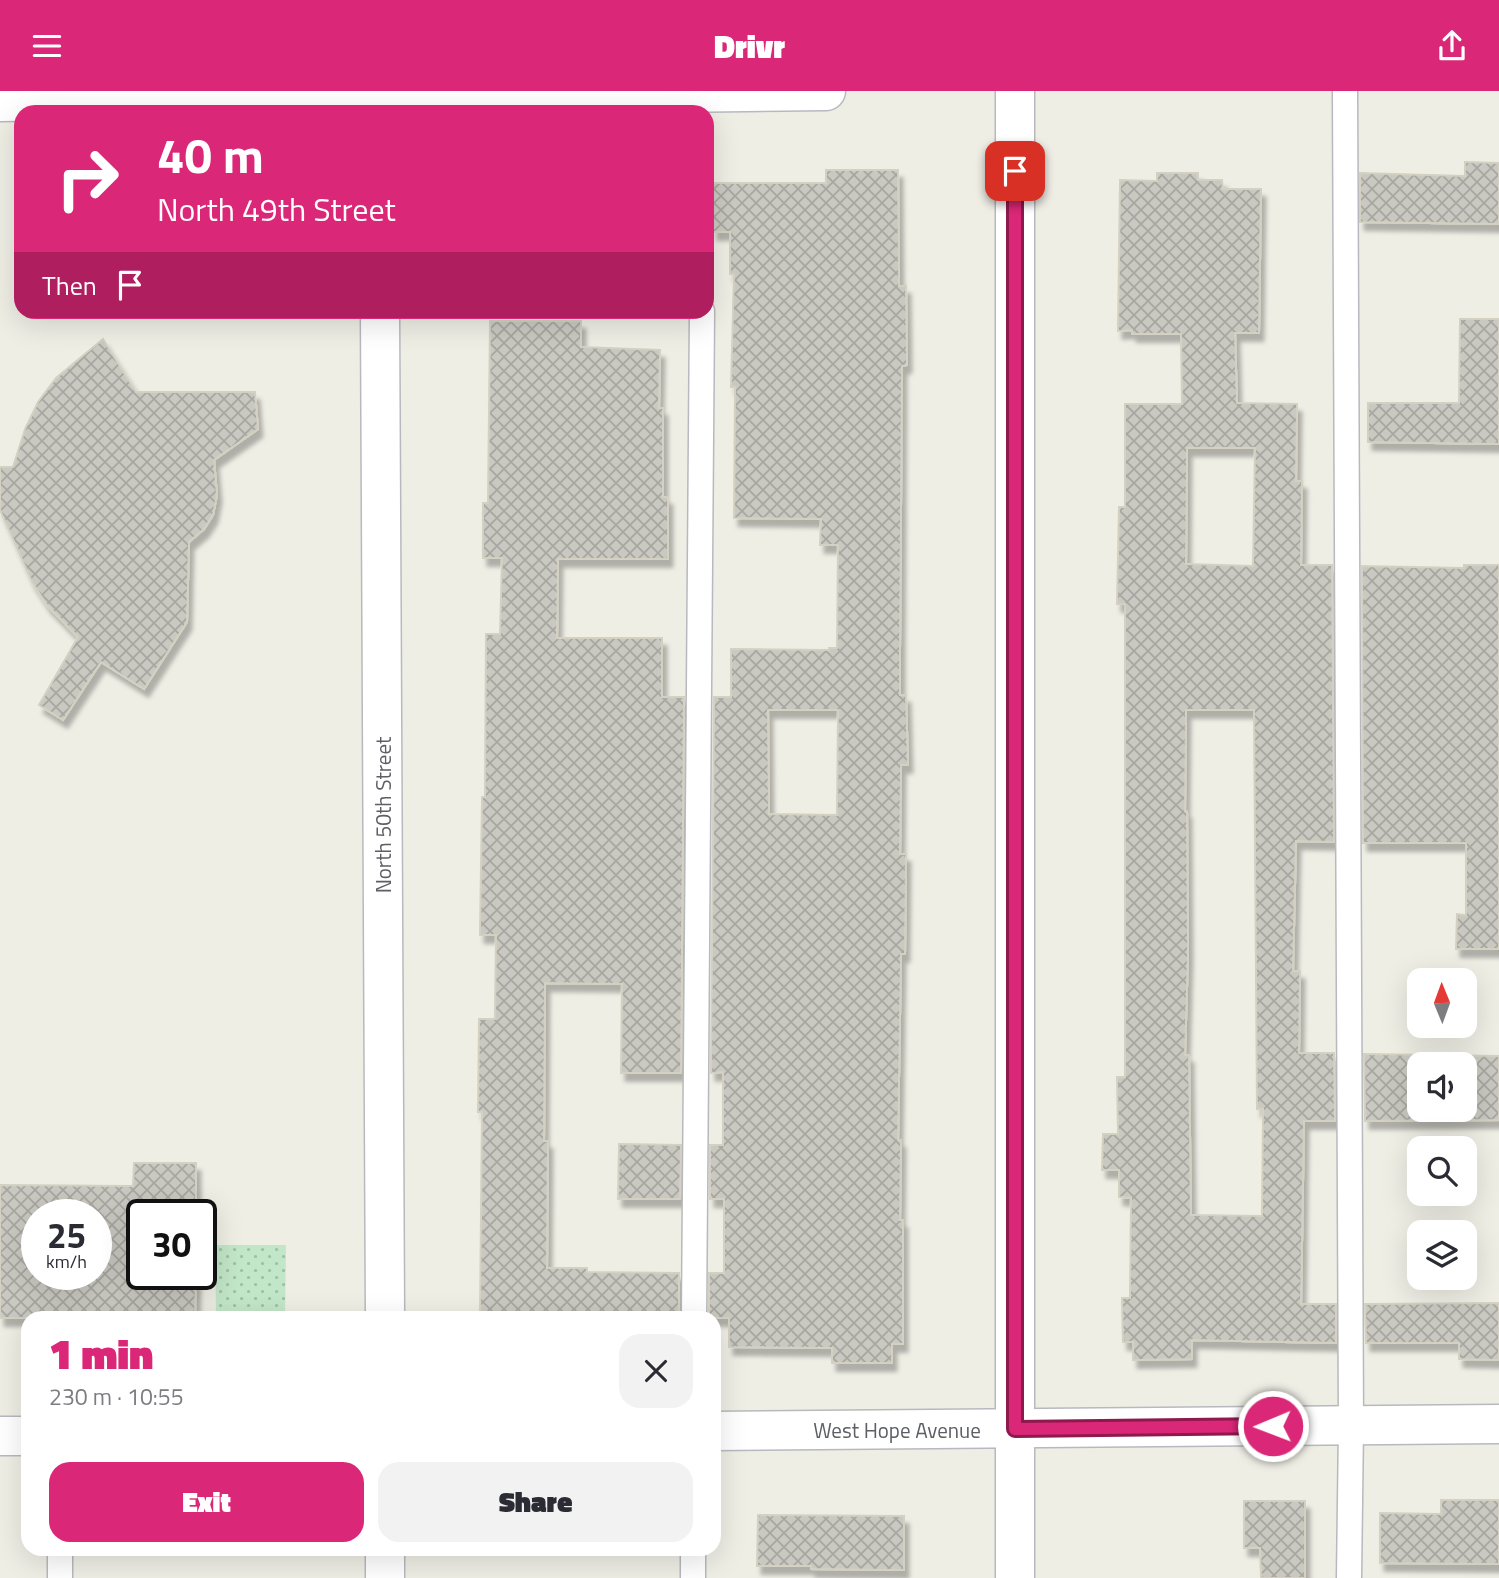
<!DOCTYPE html>
<meta charset="utf-8">
<style>
:root{--surface:#fff;--page:#f2f2f3;--text:#2b2b33;--muted:#7c7c81;--accent:#db2777}
body{margin:0;font-family:"Titillium Web",sans-serif;background:var(--page);color:var(--text);height:100vh;display:flex;flex-direction:column;font-size:26px;white-space:nowrap}
*{box-sizing:border-box;margin:0}
p{font-size:23px;color:var(--muted)}
.icon{flex:none;width:38px;height:38px;fill:none;stroke:currentColor;stroke-width:2;stroke-linecap:round;stroke-linejoin:round}
.map{position:relative;flex:1;overflow:hidden}
.details{position:absolute;left:21px;top:1220px;width:700px;height:245px;display:flex;flex-direction:column;background:var(--surface);border-radius:21px;box-shadow:0 7px 28px #0002}
.details>*{flex:none}
.top-card{position:absolute;left:14px;top:14px;width:700px;height:214px;border-radius:21px;box-shadow:0 7px 28px #0002;background:#db2777;color:#fff;overflow:hidden}
.needle{width:46px;rotate:359deg}
.controls{position:absolute;left:1407px;top:877px;display:grid;gap:14px}
.controls a{display:grid;place-items:center;width:70px;height:70px;border-radius:14px;background:var(--surface);box-shadow:0 7px 28px #0002;font-size:35px}
.speed{position:absolute;left:21px;top:1108px;display:flex;gap:14px;font-size:35px;font-weight:700;text-align:center}
.speed>*{display:grid;place-content:center;width:91px;height:91px;border-radius:50%;background:var(--surface);box-shadow:0 7px 28px #0002;line-height:1}
.speed small{font-size:18px;font-weight:400}
.speed .limit{border:4px solid #111;border-radius:10px;background:#fff;color:#111}
.pin{position:absolute;display:grid;place-items:center;width:60px;height:60px;color:#fff;margin:-30px;border-radius:14px;box-shadow:0 4px 10px #0006}
.me{position:absolute;width:77px;margin:-38px;rotate:269deg;stroke-linejoin:round;filter:drop-shadow(0 0 5px #0008)}
.turn{display:flex;align-items:center;gap:24px;height:147px;padding:0 28px;font-size:32px}
.turn .icon{width:91px;height:91px;stroke-width:2.5}
.turn b{display:block;font-size:49px;line-height:60px}
.then{display:flex;align-items:center;height:66px;padding:0 28px;background:#0003;gap:14px;font-size:26px}
.round{display:grid;place-items:center;flex:none;width:74px;height:74px;border-radius:21px;background:var(--page)}
.headline{display:flex;align-items:center;justify-content:space-between;height:119px;padding:0 28px}
h1{font-size:42px;font-weight:800;line-height:52px;color:var(--accent)}
.primary-button{display:flex;gap:14px;margin-top:auto;padding:14px 28px}
.primary-button a{flex:1;height:80px;border-radius:21px;background:var(--accent);color:#fff;font-size:28px;font-weight:800;line-height:80px;text-align:center}
.primary-button a+a{background:var(--page);color:var(--text)}
header{display:flex;justify-content:space-between;align-items:center;height:91px;padding:0 28px;background:var(--accent);color:#fff;font-size:32px;font-weight:800}
.map>svg:first-child{display:block}
</style>
<header><svg class="icon" aria-label="menu" viewBox="0 0 24 24"><path d="M4 6h16M4 12h16M4 18h16"/></svg>Drivr<svg class="icon" aria-label="share" viewBox="0 0 24 24"><path d="M12 15V3M7 8l5-5 5 5M5 13v7h14v-7"/></svg></header>
<div class="map">
<svg width="1499" height="1487" viewBox="0 0 1499 1487">
<defs>
<pattern id="park-dots" width="8" height="8" patternUnits="userSpaceOnUse" patternTransform="scale(1.75)"><rect width="8" height="8" fill="#c2e6c8"/><path d="M2 2h.1M6 6h.1" fill="none" stroke="#a1bea6" stroke-width="1.8" stroke-linecap="round"/></pattern>
<pattern id="building-cross-hatch" width="8" height="8" patternUnits="userSpaceOnUse" patternTransform="scale(1.75)"><rect width="8" height="8" fill="#cac9c1"/><path d="M0 0l8 8M0 8l8-8" fill="none" stroke="#a7a6a0"/></pattern>
<filter id="shadow"><feDropShadow dx="4.5" dy="8" stdDeviation="2" flood-color="#0004"/></filter>
</defs>
<rect width="100%" height="100%" fill="#efeee5"/>
<path fill="url(#park-dots)" d="M215 1154H286L285 1227H216Z"/>
<g fill="url(#building-cross-hatch)" stroke="#d4d1c3" stroke-width="2" fill-rule="evenodd" filter="url(#shadow)">
<path d="M1465 71 1499 72V133L1360 131V82L1465 85Z"/>
<path d="M826 79H898L899 195H906L907 274 902 275 900 558V604H906L908 674H901L900 763H906L905 863H901L898 1049H901L900 1129H903V1253H892V1272H832V1257L729 1256V1227H709V1182H724V1108H710V1054H723V981L711 982 714 606H731V558L829 559V557H837L838 454H820L821 428 734 427 735 296H731L734 183H730V141H713V92H826ZM768 619H838L837 724 769 723Z"/>
<path d="M1157 82H1198V89H1222L1223 98H1261L1259 242H1235L1237 312 1297 313 1296 390H1302L1301 474H1332L1334 751 1296 750 1293 880H1300L1299 962H1334L1335 1030H1304L1301 1213H1336V1252L1192 1249V1268L1133 1269V1251H1123L1122 1207H1130L1131 1107 1119 1106V1079H1102L1103 1043H1118L1117 986H1125V513H1117L1119 416H1125V313H1182L1181 243H1132V239L1118 240 1120 89 1157 90ZM1187 357H1255L1253 475 1186 473ZM1186 619H1254L1257 1018H1263L1262 1125 1191 1124 1189 964H1185L1188 863 1187 720H1185Z"/>
<path d="M1460 228H1499V353L1368 351V312H1459Z"/>
<path d="M490 230H581V256L660 259 659 317H663V406H668V468H558L557 547H662V606H684L681 982H621L622 893 545 892 544 1050H548L547 1177H587V1181L679 1182V1227H480L482 1021H478L479 928H495L496 844H480L482 706H485L486 543H500L502 467H483V412H488Z"/>
<path d="M103 248 136 301H255L258 338 214 369 217 404 213 424 204 438 189 451 187 531 144 598 101 571 63 629 39 614 78 546 47 514 32 491 0 419V376H13L25 338 38 311 56 287Z"/>
<path d="M1464 474H1499V858H1456L1457 823 1466 824V752H1363L1362 475 1464 477Z"/>
<path d="M1364 963 1499 965V1029L1365 1030ZM1419 973H1465V1018H1419Z"/>
<path d="M619 1053 681 1054 680 1108H618Z"/>
<path d="M134 1072H196V1124H142V1183H196L195 1227H0V1094L133 1095ZM37 1124H96V1183H37Z"/>
<path d="M1499 1212V1269L1459 1268V1252H1366L1365 1213Z"/>
<path d="M1441 1409H1499V1473L1380 1472V1422L1441 1423Z"/>
<path d="M1244 1410H1305V1487H1261L1260 1457H1244Z"/>
<path d="M758 1424 904 1425V1479L811 1478V1475H757Z"/>
</g>
<g fill="none" stroke-linecap="round" stroke-linejoin="round">
<g stroke="#b7b9bf" stroke-width="27">
<g id="service">
<path d="M1345 0 1351 1335 1349 1487"/>
<path d="M694 1227 702 220"/>
<path d="M693 1458V1487"/>
<path d="M60 1487V1458"/>
</g>
</g>
<g stroke="#b7b9bf" stroke-width="41">
<g id="minor">
<path d="M1015 0V1487"/>
<path d="M0 11 826 0"/>
<path d="M380 220 385 1227"/>
<path d="M714 1340 1499 1333"/>
<path d="M0 1345H28"/>
<path d="M385 1487V1458"/>
</g>
</g>
<use href="#service" stroke="#fff" stroke-width="24"/>
<use href="#minor" stroke="#fff" stroke-width="38"/>
</g>
<g fill="none" stroke-linecap="round" stroke-linejoin="round">
<g stroke="#8e194d" stroke-width="18">
<path id="route" d="M1015 80V1338L1273 1335"/>
</g>
<use href="#route" stroke="#db2777" stroke-width="12"/>
</g>
<g text-anchor="middle" dominant-baseline="central" stroke-width="6" stroke-linejoin="round" paint-order="stroke">
<g font-size="21" fill="#5d5f65" stroke="#fff">
<text transform="translate(383 724) rotate(-90)">North 50th Street</text>
<text x="897" y="1339">West Hope Avenue</text>
</g>
</g>
</svg>
<div class="controls">
<a><svg class="needle" viewBox="-14 -14 28 28"><path d="M0-13l5 13h-10z" fill="#e53935"/><path d="M0 13l5-13h-10z" fill="#7c7c81"/></svg></a>
<a><svg class="icon" aria-label="sound" viewBox="0 0 24 24"><path d="M4 9h4l5-4v14l-5-4H4zM17 9q2 3 0 6"/></svg></a>
<a><svg class="icon" aria-label="search" viewBox="0 0 24 24"><circle cx="10" cy="10" r="6"/><path d="M15 15l6 6"/></svg></a>
<a><svg class="icon" aria-label="layers" viewBox="0 0 24 24"><path d="M12 4l9 5-9 5-9-5zM3 14l9 5 9-5"/></svg></a>
</div>
<div class="speed"><div>25<small>km/h</small></div><div class="limit">30</div></div>
<div class="pin" style="left:1015px;top:80px;background:#d93025"><svg class="icon" aria-label="arrive" viewBox="0 0 24 24"><path d="M6 21V4h12l-3 4 3 4H6"/></svg></div>
<svg class="me" style="left:1273px;top:1335px" viewBox="-20 -20 40 40"><circle r="17" fill="#db2777" stroke="#fff" stroke-width="3"/><path d="M0-11L8 9 0 5-8 9z" fill="#fff"/></svg>
<div class="top-card">
<div class="turn"><svg class="icon" aria-label="right" viewBox="0 0 24 24"><path d="M7 20v-9h11M14 6l5 5-5 5"/></svg><div><b>40 m</b>North 49th Street</div></div>
<div class="then">Then<svg class="icon" aria-label="arrive" viewBox="0 0 24 24"><path d="M6 21V4h12l-3 4 3 4H6"/></svg></div>
</div>
<section class="details">
<div class="headline"><div><h1>1 min</h1><p>230 m · 10:55</p></div><a class="round"><svg class="icon" aria-label="close" viewBox="0 0 24 24"><path d="M6 6l12 12M18 6L6 18"/></svg></a></div>
<div class="primary-button"><a>Exit</a><a>Share</a></div>
</section>
</div>
